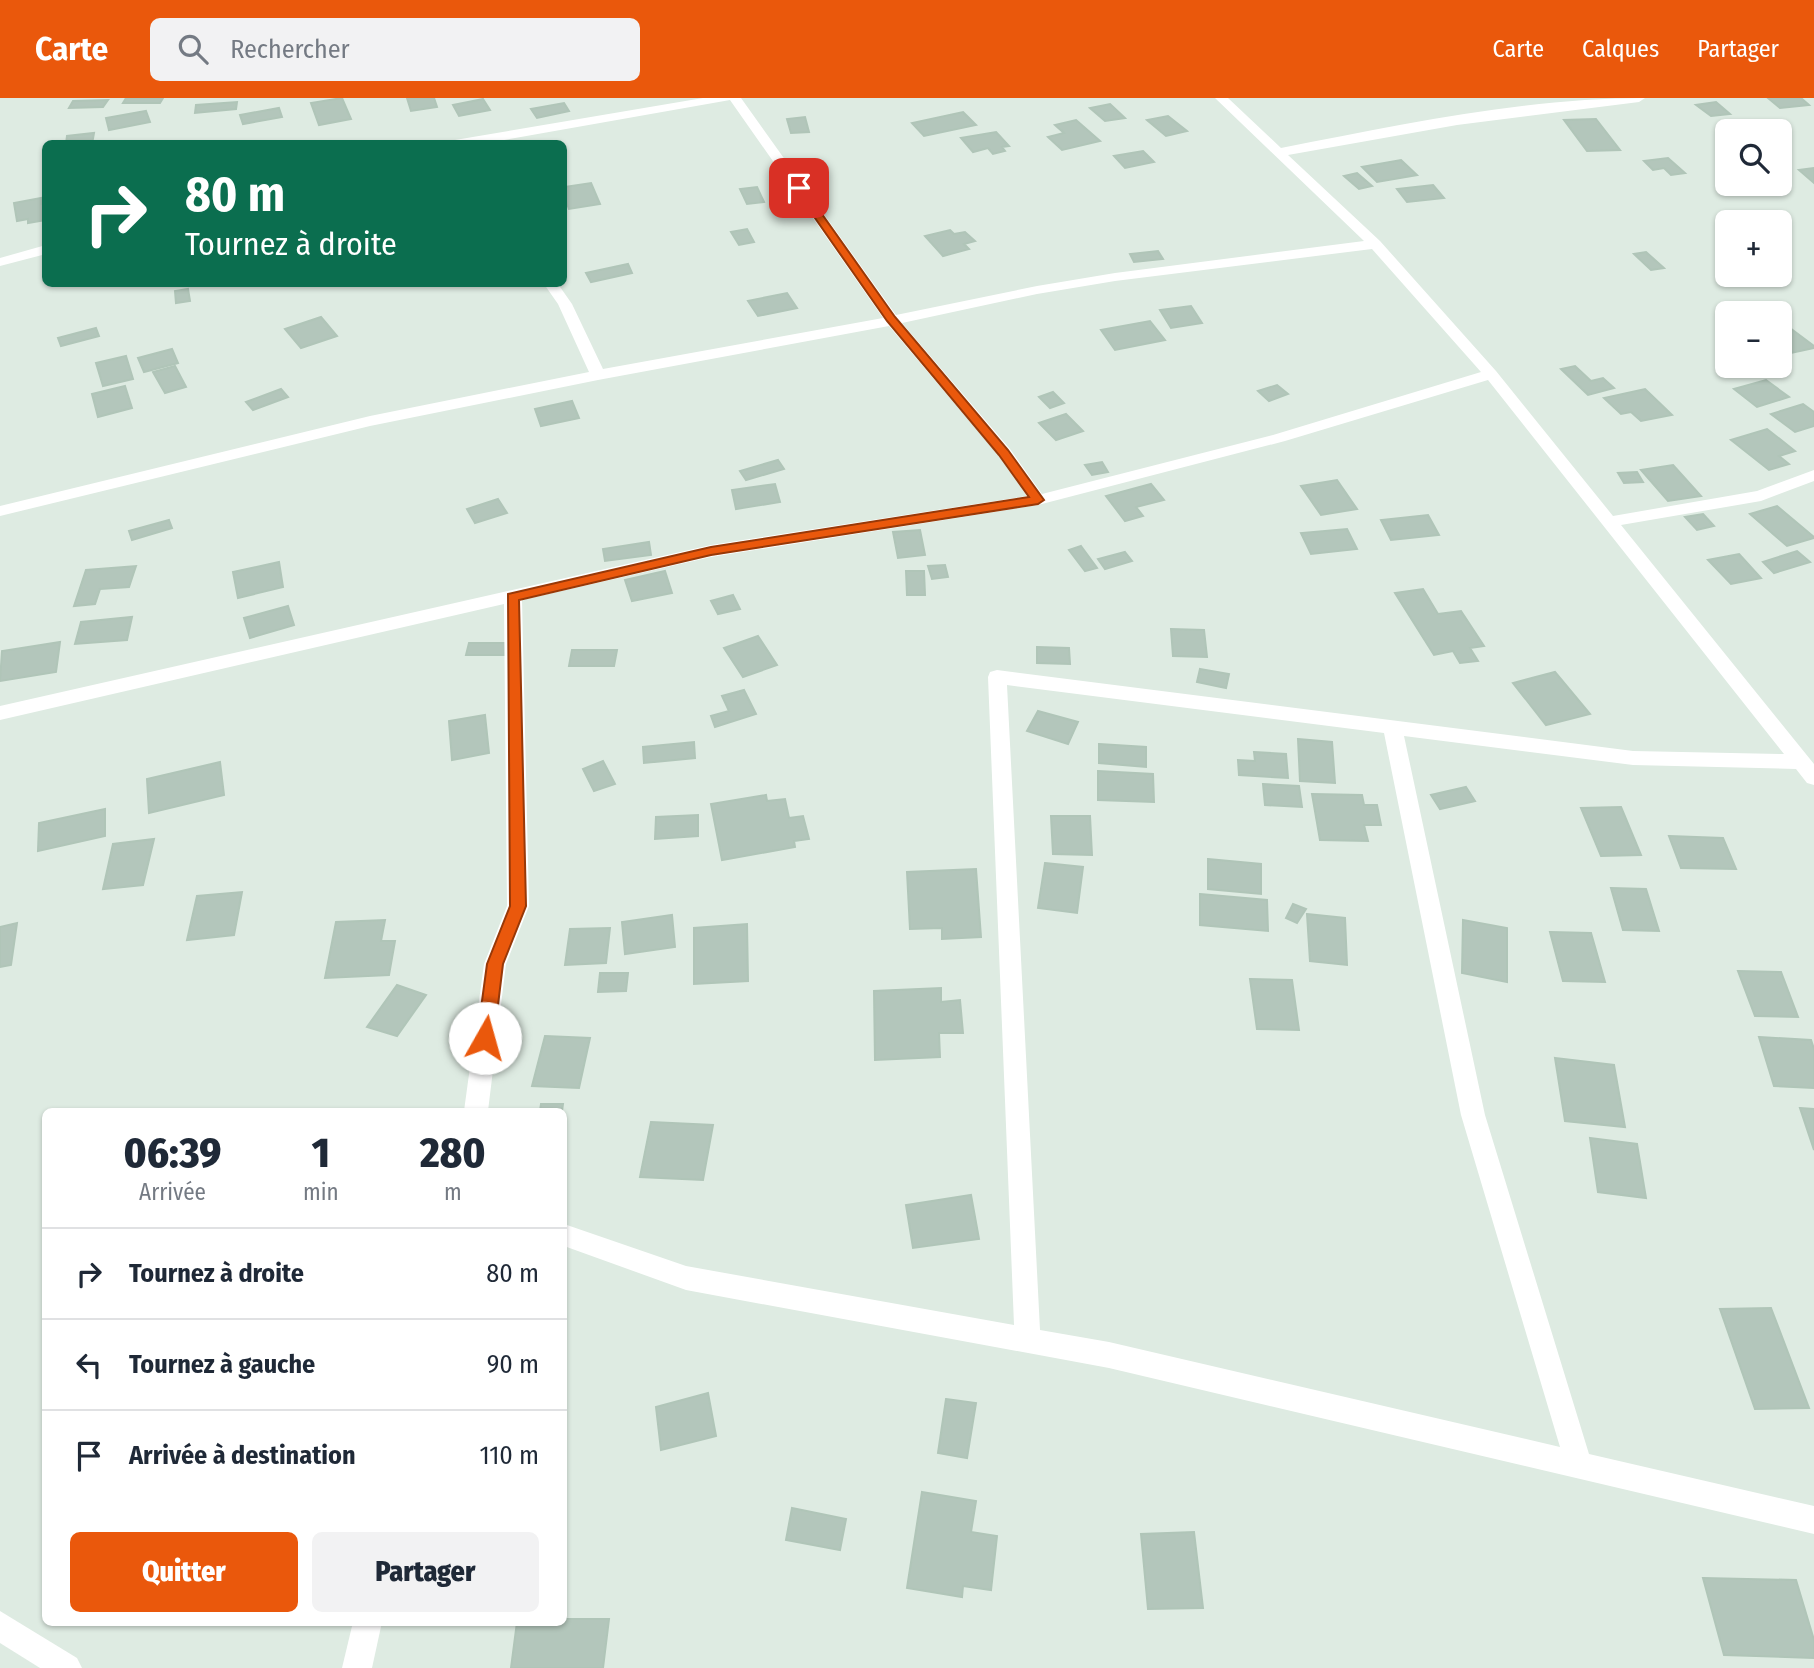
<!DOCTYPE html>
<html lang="fr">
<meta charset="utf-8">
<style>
:root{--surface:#fff;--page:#f2f2f3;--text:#1f2937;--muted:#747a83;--line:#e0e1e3;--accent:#ea580c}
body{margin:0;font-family:"Fira Sans Condensed",sans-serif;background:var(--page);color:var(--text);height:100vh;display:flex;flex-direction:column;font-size:26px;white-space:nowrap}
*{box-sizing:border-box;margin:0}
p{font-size:23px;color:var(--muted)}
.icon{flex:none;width:38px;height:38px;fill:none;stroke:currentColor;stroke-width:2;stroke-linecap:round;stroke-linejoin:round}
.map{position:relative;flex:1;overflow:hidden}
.details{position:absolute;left:42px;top:1010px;width:525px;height:518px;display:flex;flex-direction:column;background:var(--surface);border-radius:10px;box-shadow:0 2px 5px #0004}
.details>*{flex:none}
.hud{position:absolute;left:42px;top:42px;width:525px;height:147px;border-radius:10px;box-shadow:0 2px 5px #0004;background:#0b6e4f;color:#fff;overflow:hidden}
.buttons{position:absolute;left:1715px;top:21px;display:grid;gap:14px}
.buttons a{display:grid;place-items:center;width:77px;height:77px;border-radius:10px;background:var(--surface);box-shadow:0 2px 5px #0004;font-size:35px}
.pin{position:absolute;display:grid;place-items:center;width:60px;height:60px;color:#fff;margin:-30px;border-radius:14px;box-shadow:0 4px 10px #0006}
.me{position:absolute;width:77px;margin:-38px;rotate:7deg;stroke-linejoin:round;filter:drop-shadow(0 0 5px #0008)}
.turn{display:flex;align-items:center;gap:24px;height:147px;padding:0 28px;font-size:32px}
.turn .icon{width:91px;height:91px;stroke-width:2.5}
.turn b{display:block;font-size:49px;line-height:60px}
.eta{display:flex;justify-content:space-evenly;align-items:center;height:119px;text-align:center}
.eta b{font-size:42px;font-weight:800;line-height:49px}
.primary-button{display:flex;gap:14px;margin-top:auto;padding:14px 28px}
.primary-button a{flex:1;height:80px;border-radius:10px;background:var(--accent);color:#fff;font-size:28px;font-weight:800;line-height:80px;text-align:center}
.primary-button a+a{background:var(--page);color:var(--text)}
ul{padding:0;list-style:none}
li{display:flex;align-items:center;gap:21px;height:91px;padding:0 28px;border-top:2px solid var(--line)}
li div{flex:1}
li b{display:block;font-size:26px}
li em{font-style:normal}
header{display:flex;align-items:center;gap:42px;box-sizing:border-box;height:98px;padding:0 35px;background:var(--accent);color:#fff}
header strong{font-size:33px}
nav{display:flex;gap:38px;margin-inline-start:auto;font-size:24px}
.search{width:490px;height:63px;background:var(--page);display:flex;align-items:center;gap:18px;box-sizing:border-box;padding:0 24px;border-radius:10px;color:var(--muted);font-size:26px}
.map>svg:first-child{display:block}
</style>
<header>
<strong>Carte</strong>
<div class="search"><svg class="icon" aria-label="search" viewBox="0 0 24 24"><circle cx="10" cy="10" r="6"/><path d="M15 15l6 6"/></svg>Rechercher</div>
<nav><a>Carte</a><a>Calques</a><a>Partager</a></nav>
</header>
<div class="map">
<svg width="1814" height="1570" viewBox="0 0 1814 1570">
<rect width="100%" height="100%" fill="#deebe2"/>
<g fill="#b3c6bb" stroke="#b0c5b8" stroke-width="2">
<path d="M126 0H163L160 5H123Z"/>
<path d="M342 0 351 21 319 27 311 5Z"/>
<path d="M407 0H434L437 9 411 13Z"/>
<path d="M1768 0H1801L1809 7 1780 10Z"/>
<path d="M483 1 490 12 459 18 453 7Z"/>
<path d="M108 2 103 9 69 10 73 3Z"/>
<path d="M237 4 236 11 195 15 196 7Z"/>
<path d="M1716 4 1730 16 1711 18 1696 7Z"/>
<path d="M564 5 569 13 537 20 531 11Z"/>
<path d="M1110 6 1125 20 1105 23 1090 10Z"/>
<path d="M279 10 282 19 243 26 240 17Z"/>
<path d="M146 13 150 24 109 32 106 20Z"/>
<path d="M963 14 976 27 924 38 912 25Z"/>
<path d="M1168 18 1187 33 1166 38 1147 22Z"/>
<path d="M805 19 809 34 791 35 787 21Z"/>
<path d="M1596 21 1620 52 1587 53 1564 22Z"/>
<path d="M1076 22 1100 43 1062 52 1048 39 1064 35 1055 27Z"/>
<path d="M996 34 1009 48 1002 49 1005 53 993 56 988 50 973 54 961 40Z"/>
<path d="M94 35 92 46H66L67 38Z"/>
<path d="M1143 53 1154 64 1125 70 1114 58Z"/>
<path d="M1668 60 1685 75 1671 77 1664 70 1653 72 1644 63Z"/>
<path d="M1401 62 1417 77 1377 84 1362 69Z"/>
<path d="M1814 70V85L1799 72Z"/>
<path d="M1357 75 1372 88 1359 91 1344 78Z"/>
<path d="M591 85 600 106 569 111 564 98V89Z"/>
<path d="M1433 87 1444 100 1407 104 1397 91Z"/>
<path d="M757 89 764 104 747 106 740 91Z"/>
<path d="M41 100V106L46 105V122L28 125V121L17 123 14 105Z"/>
<path d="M747 131 754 144 739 147 731 134Z"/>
<path d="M950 132 954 136 965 134 975 143 964 146 969 151 943 158 925 138Z"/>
<path d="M1158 153 1163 161 1134 164 1130 156Z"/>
<path d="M1646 154 1664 170 1651 172 1634 156Z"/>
<path d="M628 166 632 175 591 184 586 175Z"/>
<path d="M188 191 190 203 176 205 175 193Z"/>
<path d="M787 195 797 210 758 218 748 203Z"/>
<path d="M1191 208 1202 225 1171 230 1160 212Z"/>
<path d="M321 219 337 238 301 250 285 231Z"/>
<path d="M1150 223 1165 242 1115 252 1101 232Z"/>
<path d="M1786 227 1814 248V250L1791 255 1780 246V228Z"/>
<path d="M96 230 99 238 61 248 58 240Z"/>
<path d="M172 251 178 265 144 274 138 260Z"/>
<path d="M126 258 133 281 103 288 96 265Z"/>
<path d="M175 268 186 289 165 295 153 274Z"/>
<path d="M1575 268 1591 283 1603 280 1614 290 1588 297 1561 271Z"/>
<path d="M1766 282 1789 299 1757 309 1734 291Z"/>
<path d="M1277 287 1288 296 1269 303 1258 293Z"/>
<path d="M125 288 132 310 98 319 92 296Z"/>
<path d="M281 291 288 299 253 312 246 304Z"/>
<path d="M1645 291 1672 317 1641 323 1631 314 1621 316 1604 300Z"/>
<path d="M1053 294 1064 305 1050 310 1039 299Z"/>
<path d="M572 303 579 320 541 328 535 311Z"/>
<path d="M1803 306 1814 314V328L1795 334 1771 316Z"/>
<path d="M1066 316 1083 333 1056 342 1039 325Z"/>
<path d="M1767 331 1795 353 1779 358 1789 366 1769 372 1731 342Z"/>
<path d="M778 362 784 371 746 382 740 373Z"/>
<path d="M1102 364 1108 374 1092 377 1085 367Z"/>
<path d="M1673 367 1701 398 1668 403 1641 372Z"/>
<path d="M1637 374 1643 384 1624 385 1618 375Z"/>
<path d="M1337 382 1357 411 1321 417 1301 388Z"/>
<path d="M775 386 780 404 736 411 732 392Z"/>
<path d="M1151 386 1164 402 1136 409 1143 418 1125 423 1106 398Z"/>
<path d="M498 401 507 415 475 425 467 411Z"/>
<path d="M1777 408 1814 439V440L1787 448 1750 416Z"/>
<path d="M1703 416 1714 428 1697 432 1685 419Z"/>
<path d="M1428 417 1439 437 1391 442 1381 422Z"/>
<path d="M169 422 172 430 132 442 129 433Z"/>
<path d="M1347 431 1357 451 1311 456 1301 435Z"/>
<path d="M920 432 925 457 898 460 893 434Z"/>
<path d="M649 444 651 457 605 463 603 451Z"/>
<path d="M1081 448 1097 470 1085 473 1069 452Z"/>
<path d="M1797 453 1810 464 1774 475 1763 464Z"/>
<path d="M1125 454 1132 463 1105 471 1098 461Z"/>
<path d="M1739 456 1761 480 1731 486 1708 462Z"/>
<path d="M279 464 283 489 238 500 233 474Z"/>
<path d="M945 467 948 479 932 481 928 468Z"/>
<path d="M136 468 129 489 100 491 95 506 74 508 86 472Z"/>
<path d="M665 473 672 495 632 503 625 482Z"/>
<path d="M906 473H924L925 497H907Z"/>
<path d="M1423 491 1438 516 1461 513 1484 548 1470 550 1478 563 1460 565 1453 553 1434 557 1395 495Z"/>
<path d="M733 497 740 511 718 516 711 503Z"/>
<path d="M288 508 294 527 250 540 244 520Z"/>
<path d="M132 519 127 542 75 546 81 524Z"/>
<path d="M1171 531 1204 532 1207 559 1173 558Z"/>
<path d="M758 538 777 567 743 579 724 550Z"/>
<path d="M60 544 56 574 0 583 2 553Z"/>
<path d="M469 545H506L504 557H466Z"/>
<path d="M1037 549 1069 550 1070 566 1037 565Z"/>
<path d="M572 552H617L614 568H569Z"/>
<path d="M1200 571 1229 576 1226 590 1197 584Z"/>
<path d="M1555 574 1590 616 1546 627 1513 585Z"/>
<path d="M744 592 756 616 715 629 711 618 729 613 722 598Z"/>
<path d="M1038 613 1078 624 1068 646 1027 633Z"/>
<path d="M485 617 489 655 452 662 449 623Z"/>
<path d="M1298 641 1332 644 1335 685 1300 683Z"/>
<path d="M694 644 695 660 644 665 643 649Z"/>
<path d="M1099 646 1146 649V669L1099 665Z"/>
<path d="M1254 654 1286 656 1288 680 1239 677 1238 662 1255 663Z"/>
<path d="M603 663 615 686 594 693 583 671Z"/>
<path d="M220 664 224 697 149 715 147 681Z"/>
<path d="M1098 673 1153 676 1154 704 1098 702Z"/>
<path d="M1263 686 1299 688 1302 709 1265 707Z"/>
<path d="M1466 689 1475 703 1440 711 1431 697Z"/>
<path d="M1312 696 1362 697 1364 707H1377L1381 727H1364L1368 743 1320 742Z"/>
<path d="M766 697 767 703 785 701 789 720 803 718 809 741 794 743 795 749 722 762 711 706Z"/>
<path d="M1621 709 1641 757 1601 758 1581 710Z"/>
<path d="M105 711V738L38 753 39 725Z"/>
<path d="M698 717V738L655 741 656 719Z"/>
<path d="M1051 718H1090L1092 757 1053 756Z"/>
<path d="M1669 738 1723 740 1736 771 1681 770Z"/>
<path d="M154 741 143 787 103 791 113 746Z"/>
<path d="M1208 761 1261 766V796L1208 791Z"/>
<path d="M1045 765 1083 769 1077 815 1038 810Z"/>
<path d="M976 771 981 839 942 841V830L910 831 907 774Z"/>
<path d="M1611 790 1646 791 1659 833 1623 832Z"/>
<path d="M242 794 234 837 187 842 197 798Z"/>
<path d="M1200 796 1267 802 1268 833 1200 827Z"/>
<path d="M1293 806 1306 811 1297 825 1286 820Z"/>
<path d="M1307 816 1345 820 1347 867 1310 863Z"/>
<path d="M672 817 675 849 625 856 622 824Z"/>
<path d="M385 822 381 843H395L389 877 325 880 336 824Z"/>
<path d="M1463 822 1507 830V884L1462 875Z"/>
<path d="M17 825 11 867 0 869V829Z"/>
<path d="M747 826 748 883 694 886V830Z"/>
<path d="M610 830 606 865 565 867 570 831Z"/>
<path d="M1550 834 1591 835 1605 884 1563 883Z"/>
<path d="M1738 873 1781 874 1798 919 1755 918Z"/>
<path d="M600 875H628L626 893 598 894Z"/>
<path d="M1250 881 1292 882 1299 932 1257 931Z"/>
<path d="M397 887 426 897 397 938 367 929Z"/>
<path d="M941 890V904L960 902 963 935H939L940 959 875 962 874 893Z"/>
<path d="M545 938 590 940 579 990 532 988Z"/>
<path d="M1759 939 1811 942 1814 951V990L1774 988Z"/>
<path d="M1555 960 1614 967 1625 1029 1565 1023Z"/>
<path d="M541 1006H563L562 1013H540Z"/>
<path d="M1800 1010 1814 1011V1052Z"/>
<path d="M651 1024 713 1027 703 1082 640 1079Z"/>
<path d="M1590 1040 1637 1046 1646 1100 1598 1094Z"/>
<path d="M971 1097 979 1141 913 1150 906 1107Z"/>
<path d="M1771 1210 1809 1310 1755 1311 1720 1211Z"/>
<path d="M708 1295 716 1338 661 1352 656 1309Z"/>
<path d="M946 1301 976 1305 967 1360 938 1355Z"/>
<path d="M922 1394 976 1403 971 1434 997 1438 991 1492 963 1488 962 1499 907 1490Z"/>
<path d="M792 1410 846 1421 840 1452 786 1442Z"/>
<path d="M1194 1434 1203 1510 1148 1511 1141 1436Z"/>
<path d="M1703 1480 1796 1482 1814 1542V1560L1724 1557Z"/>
<path d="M564 1521H609L603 1570H511L517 1524H564Z"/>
</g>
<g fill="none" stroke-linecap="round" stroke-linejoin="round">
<g fill="#fff" fill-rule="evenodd">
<path d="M703 0H741L896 217 1037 188 1115 175 1364 143 1215 0H1228L1281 50C1399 27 1525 0 1645 0L1639 4 1457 27 1288 57 1380 143 1496 273 1613 418 1757 393 1814 372V383L1761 403 1621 427 1814 666V687L1807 685 1796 671 1633 667 1404 638 1485 1017 1589 1356 1814 1408V1436L1109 1270 686 1192 564 1148V1126L686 1168 1014 1227 988 579 990 574 997 572 1633 653 1784 656 1488 282 1285 343 1038 407 711 459 522 502 529 808 506 866 488 1013H464L484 866 507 808 504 506 0 622V608L711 447 1027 398 998 357 889 228 598 282 370 328 0 418V408L370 318 589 274 558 206 544 186H558L572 206 603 271 883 220 730 2 481 46H449L455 42ZM1372 151 1481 274 1273 337 1042 396 1010 351 902 225 1037 196 1115 183ZM1007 587 1384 635 1461 1017 1560 1349 1109 1244 1040 1232Z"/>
<path d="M46 147V156L0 168V160Z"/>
<path d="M0 1513 77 1560 82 1570H40L0 1545Z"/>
<path d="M353 1524H382L372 1570H342Z"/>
</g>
</g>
<path fill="#ea580c" stroke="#983908" stroke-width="2" d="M795 88H802L895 219 1008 352 1044 402 1038 406 711 457 519 502 526 808 503 866 494 940 492 945 485 947 479 945 477 940 487 866 510 808 508 496 711 449 1029 399 999 357 887 223 794 90Z"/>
</svg>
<div class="buttons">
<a><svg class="icon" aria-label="search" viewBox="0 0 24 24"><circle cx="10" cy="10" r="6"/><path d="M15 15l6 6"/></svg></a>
<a>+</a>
<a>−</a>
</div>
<div class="pin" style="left:799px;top:90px;background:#d93025"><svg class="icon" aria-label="arrive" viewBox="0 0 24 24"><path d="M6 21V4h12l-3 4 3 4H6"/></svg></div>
<svg class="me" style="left:485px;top:940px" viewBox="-20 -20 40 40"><circle r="19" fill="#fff"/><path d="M0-13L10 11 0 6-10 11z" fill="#ea580c"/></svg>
<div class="hud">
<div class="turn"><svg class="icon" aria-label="right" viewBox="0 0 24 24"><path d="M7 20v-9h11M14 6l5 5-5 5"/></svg><div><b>80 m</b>Tournez à droite</div></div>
</div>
<section class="details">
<div class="eta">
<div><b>06:39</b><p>Arrivée</p></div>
<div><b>1</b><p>min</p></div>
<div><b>280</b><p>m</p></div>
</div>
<ul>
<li><svg class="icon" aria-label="right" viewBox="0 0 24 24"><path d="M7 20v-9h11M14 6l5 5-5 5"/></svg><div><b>Tournez à droite</b></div><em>80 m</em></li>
<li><svg class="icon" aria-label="left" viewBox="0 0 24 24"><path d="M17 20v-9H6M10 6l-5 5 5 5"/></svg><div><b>Tournez à gauche</b></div><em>90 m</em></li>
<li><svg class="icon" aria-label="arrive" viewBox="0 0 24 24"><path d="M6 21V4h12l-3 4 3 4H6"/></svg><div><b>Arrivée à destination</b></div><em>110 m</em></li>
</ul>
<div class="primary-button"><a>Quitter</a><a>Partager</a></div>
</section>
</div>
